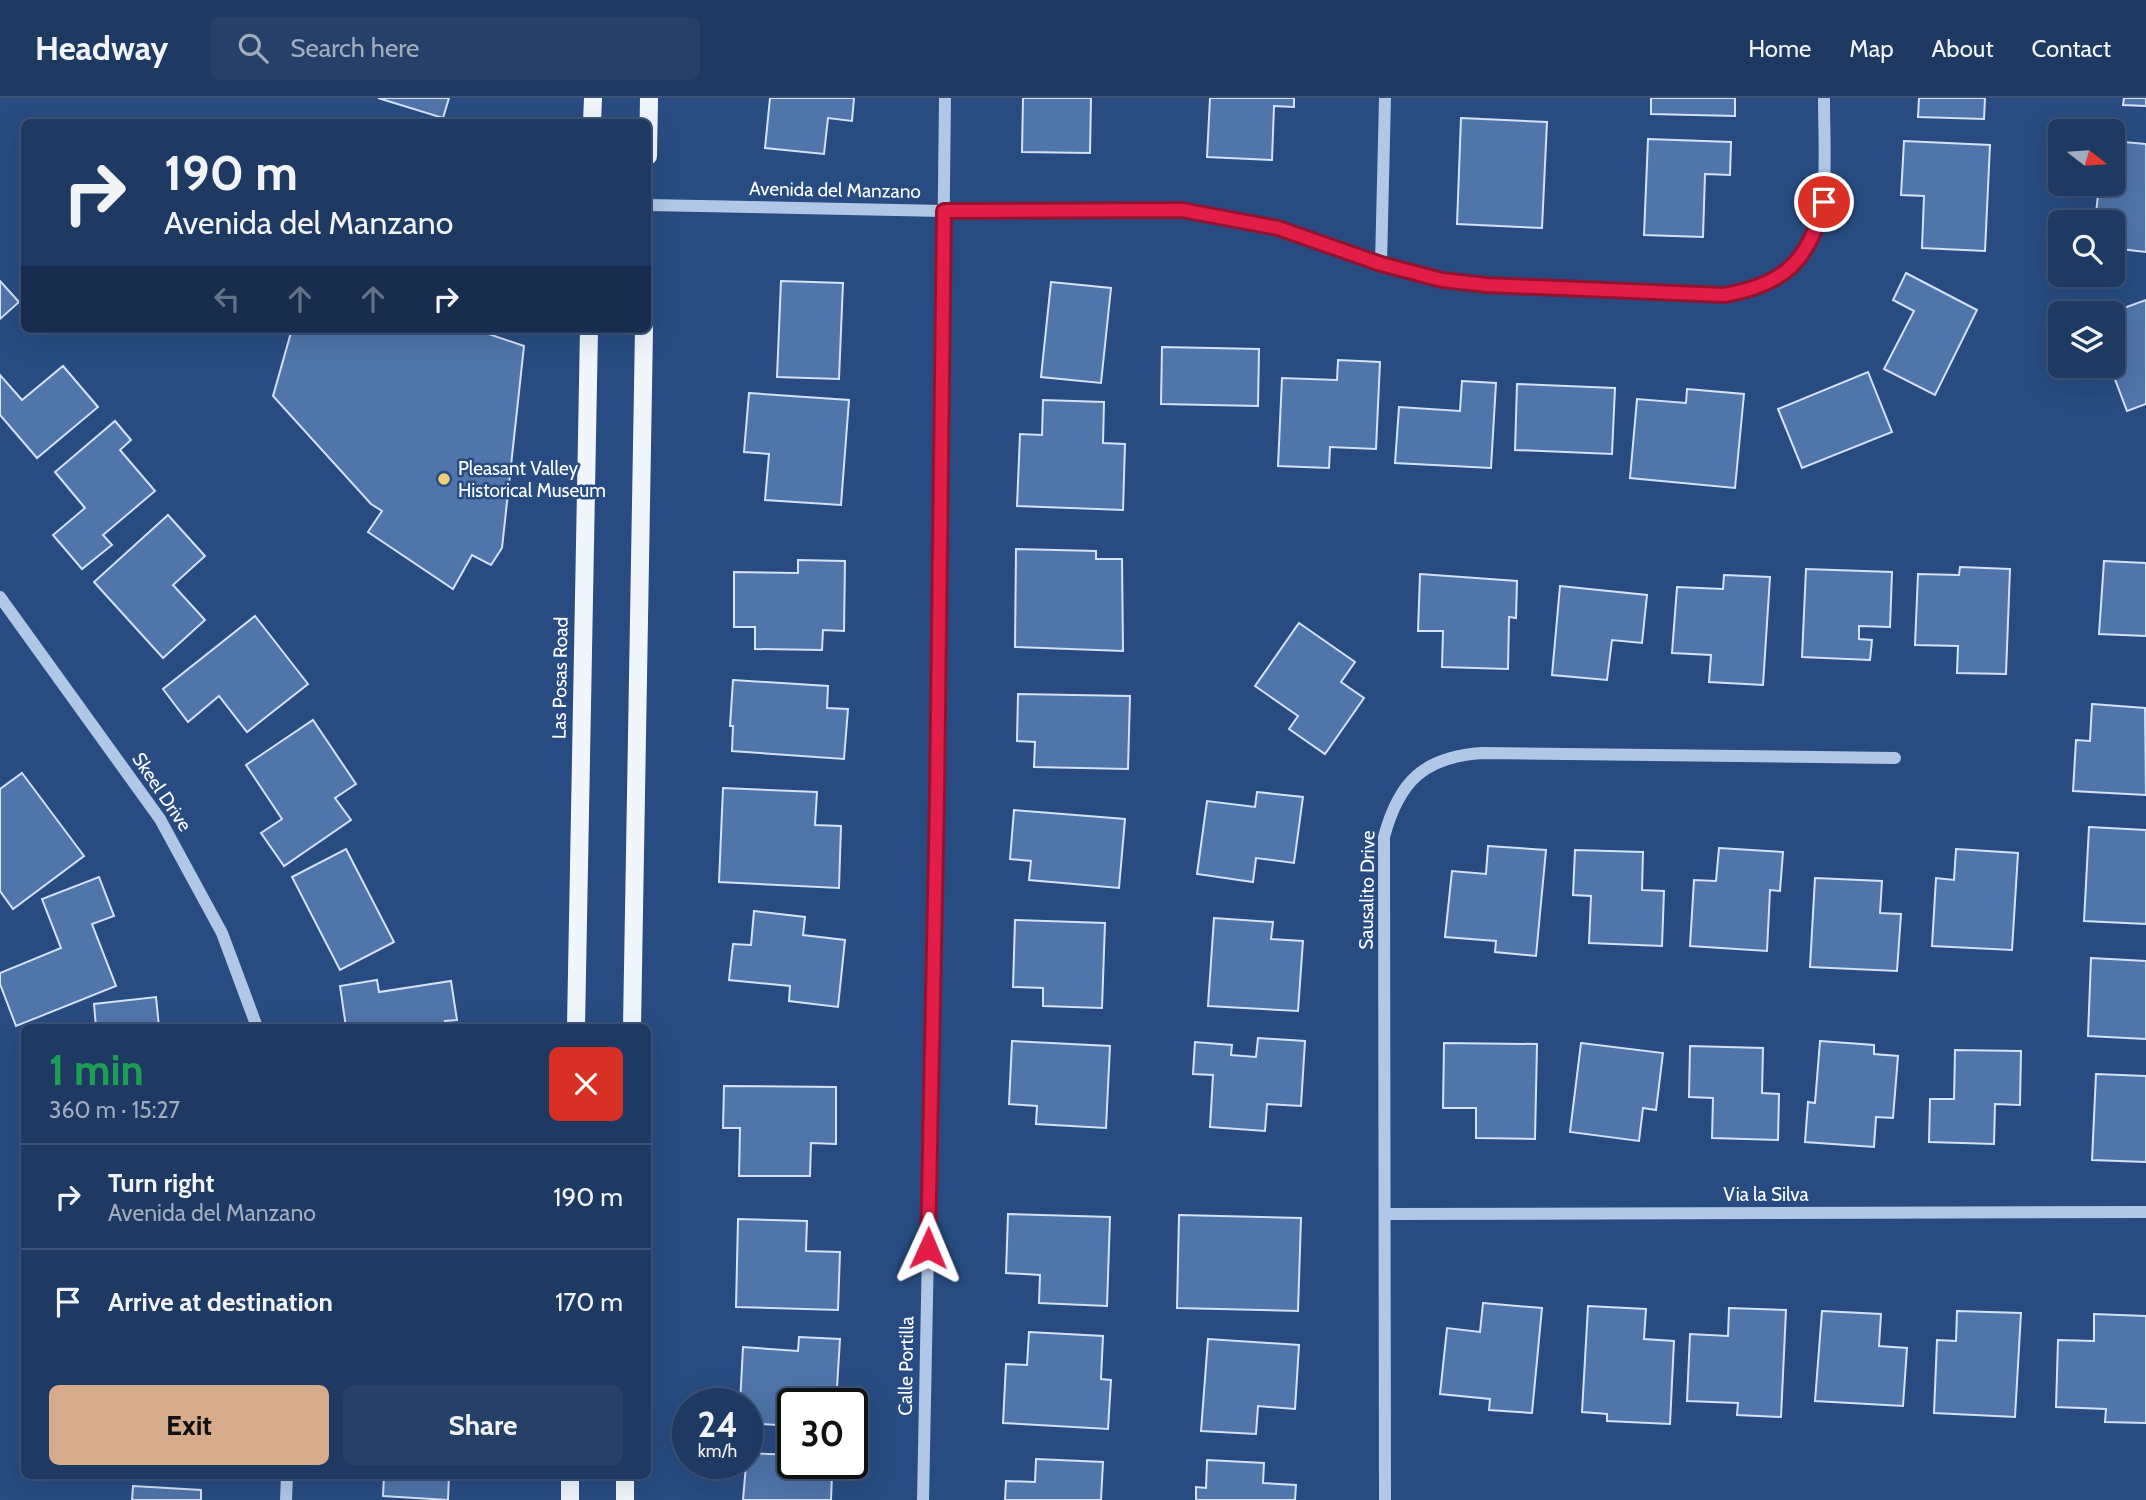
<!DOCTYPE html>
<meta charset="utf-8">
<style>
:root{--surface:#1e3962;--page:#264068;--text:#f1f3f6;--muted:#a1acbe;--line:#3c5377;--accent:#d6ab8b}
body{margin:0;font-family:Cabin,sans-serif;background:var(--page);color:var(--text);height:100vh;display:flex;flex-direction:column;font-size:26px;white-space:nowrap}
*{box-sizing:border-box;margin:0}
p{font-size:23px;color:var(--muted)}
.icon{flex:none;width:38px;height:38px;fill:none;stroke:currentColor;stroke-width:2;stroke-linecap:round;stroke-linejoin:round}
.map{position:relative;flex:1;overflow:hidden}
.details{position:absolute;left:21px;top:926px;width:630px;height:455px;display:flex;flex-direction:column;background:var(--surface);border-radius:10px;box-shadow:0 7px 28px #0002,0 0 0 2px var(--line)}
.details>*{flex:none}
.guide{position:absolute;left:21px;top:21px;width:630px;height:214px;border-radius:10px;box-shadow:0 7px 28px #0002,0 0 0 2px var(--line);background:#1e3962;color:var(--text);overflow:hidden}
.needle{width:46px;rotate:107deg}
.fabs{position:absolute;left:2048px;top:21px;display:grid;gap:14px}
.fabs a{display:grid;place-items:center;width:77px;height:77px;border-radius:10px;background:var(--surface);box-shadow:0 7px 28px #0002,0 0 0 2px var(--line);font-size:35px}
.speed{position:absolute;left:672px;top:1290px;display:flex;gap:14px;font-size:35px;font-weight:700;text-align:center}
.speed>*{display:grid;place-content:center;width:91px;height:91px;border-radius:50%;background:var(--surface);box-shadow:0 7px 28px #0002,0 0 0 2px var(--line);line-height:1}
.speed small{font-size:18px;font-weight:400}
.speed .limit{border:4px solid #111;border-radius:10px;background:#fff;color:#111}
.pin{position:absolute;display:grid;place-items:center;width:60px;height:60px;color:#fff;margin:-30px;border:4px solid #fff;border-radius:50%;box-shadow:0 2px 7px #0007}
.me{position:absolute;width:77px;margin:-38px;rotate:1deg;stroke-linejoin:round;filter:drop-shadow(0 0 5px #0008)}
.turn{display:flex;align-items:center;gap:24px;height:147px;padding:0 28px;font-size:32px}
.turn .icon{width:91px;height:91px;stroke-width:2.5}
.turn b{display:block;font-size:49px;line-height:60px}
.lanes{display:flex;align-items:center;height:66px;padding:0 28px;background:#0003;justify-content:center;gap:35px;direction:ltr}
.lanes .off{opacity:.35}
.round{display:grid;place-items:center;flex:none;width:74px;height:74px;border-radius:10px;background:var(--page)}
.head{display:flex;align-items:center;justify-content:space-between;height:119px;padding:0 28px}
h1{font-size:42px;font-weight:700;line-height:52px;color:#1e9e55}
.button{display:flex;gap:14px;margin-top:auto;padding:14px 28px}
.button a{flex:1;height:80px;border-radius:10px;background:var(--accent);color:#111;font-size:28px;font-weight:700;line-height:80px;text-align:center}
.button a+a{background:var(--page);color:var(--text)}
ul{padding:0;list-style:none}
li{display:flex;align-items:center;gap:21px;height:105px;padding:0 28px;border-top:2px solid var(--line)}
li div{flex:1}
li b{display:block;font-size:26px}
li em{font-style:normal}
header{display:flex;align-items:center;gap:42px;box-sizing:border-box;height:98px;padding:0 35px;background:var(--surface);border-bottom:2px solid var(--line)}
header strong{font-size:33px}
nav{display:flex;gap:38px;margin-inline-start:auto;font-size:24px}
.search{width:490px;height:63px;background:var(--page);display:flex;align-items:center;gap:18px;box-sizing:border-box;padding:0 24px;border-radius:10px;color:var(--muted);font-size:26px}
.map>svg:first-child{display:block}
</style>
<header>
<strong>Headway</strong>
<div class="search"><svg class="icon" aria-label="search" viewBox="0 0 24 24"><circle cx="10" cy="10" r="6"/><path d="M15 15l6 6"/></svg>Search here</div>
<nav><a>Home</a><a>Map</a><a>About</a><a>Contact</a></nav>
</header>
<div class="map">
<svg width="2146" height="1402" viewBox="0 0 2146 1402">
<rect width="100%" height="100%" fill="#284c82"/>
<g fill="#5075ab" stroke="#d3e2f5" stroke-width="2">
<path d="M378 0H449L443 20Z"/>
<path d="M770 0H854L852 23 828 20 824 56 765 50Z"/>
<path d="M1023 0H1091L1090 55 1022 54Z"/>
<path d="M1210 0H1294V9L1274 8 1272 62 1207 59Z"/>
<path d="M1651 0H1735V18L1651 16Z"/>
<path d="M1919 0H1985L1984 21 1918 19Z"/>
<path d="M2124 0H2146V8L2123 7Z"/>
<path d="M1461 20 1547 24 1542 130 1457 126Z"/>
<path d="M1648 41 1731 44 1730 77 1705 76 1703 139 1644 137Z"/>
<path d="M1904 43 1990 47 1985 153 1922 150 1924 98 1901 97Z"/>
<path d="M2112 43 2146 46V154L2112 150V124H2095L2099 88 2077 87 2112 86Z"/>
<path d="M1906 175 1977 212 1935 297 1884 271 1914 213 1893 202Z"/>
<path d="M0 183 19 204 0 221Z"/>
<path d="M781 183 843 185 839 281 777 279Z"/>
<path d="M1051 184 1111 190 1101 285 1041 279Z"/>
<path d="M2146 202V306L2127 313 2110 268V215Z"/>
<path d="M292 231H474L524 248 502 450 491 467 472 457 453 491 368 434 382 413 371 406 273 298Z"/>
<path d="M1162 249 1259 251 1258 308 1161 306Z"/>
<path d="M1338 262 1380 264 1376 351 1330 349 1329 370 1278 368 1282 280 1337 282Z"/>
<path d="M63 268 98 309 37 360 0 317V277L22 302Z"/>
<path d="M1868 274 1892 334 1802 370 1778 311Z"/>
<path d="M1462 283 1496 285 1491 370 1395 365 1399 309 1460 313Z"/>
<path d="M1517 286 1615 290 1612 356 1515 352Z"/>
<path d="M1687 291 1744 296 1735 390 1630 380 1637 301 1686 305Z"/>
<path d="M749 295 849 302 841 407 765 402 769 356 744 354Z"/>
<path d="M1043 302 1104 304 1103 345 1125 346 1123 412 1017 408 1020 336 1042 337Z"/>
<path d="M115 323 131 342 120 352 155 393 103 437 112 447 82 471 53 437 85 410 55 374Z"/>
<path d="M168 417 205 458 173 487 205 522 163 560 94 484Z"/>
<path d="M1016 451 1096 453V461H1122L1123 553 1015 549Z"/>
<path d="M798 462 845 463 844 533 823 532 822 552 755 551V529H734V474L798 475Z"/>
<path d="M2104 463 2146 465V538L2099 536Z"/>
<path d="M1960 469 2010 471 2006 576 1957 575 1958 548 1915 547 1918 476 1959 477Z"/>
<path d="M1806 471 1892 474 1890 529 1859 528V541L1872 542 1870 562 1802 559Z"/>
<path d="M1420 476 1517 483 1516 520 1509 519 1508 571 1442 569 1443 533H1418Z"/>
<path d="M1724 477 1770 479 1763 587 1709 584 1711 557 1672 555 1677 489 1723 491Z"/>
<path d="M1560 488 1647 497 1642 545 1612 542 1607 582 1552 577Z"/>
<path d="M255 518 308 586 247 634 219 598 188 624 163 591Z"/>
<path d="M1299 525 1355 564 1341 584 1364 600 1325 656 1289 631 1298 618 1255 588Z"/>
<path d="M733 582 828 588 827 610 848 611 844 661 732 653 733 628H730Z"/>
<path d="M1018 596 1130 598 1128 671 1034 669 1035 644 1017 643Z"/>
<path d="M2092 606 2145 610 2146 697 2073 693 2076 642 2090 643Z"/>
<path d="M313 622 356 686 335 700 351 722 284 768 261 735 282 721 246 667Z"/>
<path d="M22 675 84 758 13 811 0 793V691Z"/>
<path d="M723 690 817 694 815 727 841 728 839 790 719 784Z"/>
<path d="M1257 694 1303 699 1294 765 1256 760 1253 784 1197 776 1207 703 1255 709Z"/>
<path d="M1014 712 1125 721 1119 790 1029 782 1031 763 1010 761Z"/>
<path d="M2089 729 2146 732V826L2084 823Z"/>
<path d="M1488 748 1546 752 1536 858 1495 854 1496 843 1445 839 1452 773 1486 776Z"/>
<path d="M1719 750 1783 754 1780 793 1770 792 1767 853 1690 848 1694 782 1716 783Z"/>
<path d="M346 751 394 844 340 872 292 779Z"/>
<path d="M1956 751 2018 755 2012 852 1932 848 1936 780 1954 782Z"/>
<path d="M1575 752 1643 754 1642 792 1664 793 1662 848 1589 845 1591 798 1573 797Z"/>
<path d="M99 779 114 818 92 826 116 888 16 928 0 886V875L61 850 42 801Z"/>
<path d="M1815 780 1882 783 1880 815 1901 816 1897 873 1810 869Z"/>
<path d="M754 813 805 819 803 837 845 842 838 909 789 903 790 888 729 882 733 846 751 847Z"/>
<path d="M1214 820 1273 824 1271 841 1303 843 1298 913 1208 908Z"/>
<path d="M1015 822 1105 825 1102 910 1043 908V890L1013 889Z"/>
<path d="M2091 860 2146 863V941L2088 938Z"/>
<path d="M377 882 379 894 451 883 457 922 445 923 446 929H346L340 888Z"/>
<path d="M156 899 159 929H96L94 906Z"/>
<path d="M1258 940 1305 943 1301 1008 1267 1006 1265 1033 1210 1029 1213 977 1193 976 1195 944 1232 947 1231 957 1256 959Z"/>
<path d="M1012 943 1110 948 1106 1030 1036 1026 1037 1008 1009 1006Z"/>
<path d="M1820 943 1874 947V956L1898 958 1893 1020 1876 1019 1874 1049 1805 1044 1808 1004 1815 1005Z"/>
<path d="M1444 945 1537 946 1535 1041 1476 1040V1010H1443Z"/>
<path d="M1581 945 1663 955 1656 1012 1643 1010 1639 1043 1570 1034Z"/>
<path d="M1690 948 1763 950 1762 995 1779 996 1778 1042 1712 1040 1713 1000 1689 999Z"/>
<path d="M1955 952 2021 953 2020 1007 1995 1006 1994 1046 1929 1044 1930 1001H1954Z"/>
<path d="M2096 976 2146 978V1064L2092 1062Z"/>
<path d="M724 988 836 989V1046L811 1045 810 1078H739L740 1030H723Z"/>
<path d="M1008 1116 1110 1119 1107 1208 1039 1205 1040 1177 1006 1175Z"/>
<path d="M1179 1117 1301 1120 1298 1213 1177 1210Z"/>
<path d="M738 1121 807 1123 806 1153 840 1154 838 1212 736 1209Z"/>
<path d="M1483 1205 1542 1210 1532 1315 1489 1312 1490 1301 1440 1296 1447 1230 1480 1234Z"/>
<path d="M1588 1208 1646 1211 1644 1241 1674 1243 1670 1326 1607 1323V1316L1582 1314Z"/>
<path d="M1729 1210 1786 1212 1781 1319 1737 1317 1738 1305 1687 1303 1690 1236 1728 1238Z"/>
<path d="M1822 1213 1881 1216 1879 1248 1907 1250 1903 1308 1815 1303Z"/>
<path d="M1957 1213 2021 1215 2015 1319 1934 1315 1937 1242 1956 1243Z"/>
<path d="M2094 1216 2146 1218V1325L2105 1324 2106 1311 2056 1309 2058 1242 2094 1243Z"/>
<path d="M1029 1234 1103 1238 1101 1281 1111 1282 1108 1331 1003 1325 1006 1266 1027 1267Z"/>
<path d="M799 1239 840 1241 836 1306H793V1328L747 1325V1306H740L743 1249 798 1253Z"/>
<path d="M1208 1241 1299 1247 1295 1311 1258 1308 1256 1336 1201 1333Z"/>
<path d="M747 1355 793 1357V1365H803V1375L832 1376 831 1402H743Z"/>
<path d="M1036 1361 1103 1364 1101 1402H1005L1006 1383 1035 1384Z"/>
<path d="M1207 1362 1264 1365 1263 1385 1296 1387 1295 1402H1196V1389L1206 1390Z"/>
<path d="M384 1377H449L448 1402 383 1398Z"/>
<path d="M133 1388 201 1392V1402H132Z"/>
</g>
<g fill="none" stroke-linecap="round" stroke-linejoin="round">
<g stroke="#b0c7e6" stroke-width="12">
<path d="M648 107 944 113 1182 112 1278 130 1381 166 1442 182 1487 187 1724 197C1840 177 1824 92 1824 0"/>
<path d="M1381 166 1385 0"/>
<path d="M0 499 160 721 222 835 257 929"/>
<path d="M1386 1116 2146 1114"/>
<path d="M286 1402 287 1377"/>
<path d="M923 1402 937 699 945 0"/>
<path d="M1385 1402 1384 739C1399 683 1424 659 1482 655L1895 660"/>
</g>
<g stroke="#f1f6fd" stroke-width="18">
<path d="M592 24 593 0"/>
<path d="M648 58 649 0"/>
<path d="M576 929 589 231"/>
<path d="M632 929 644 231"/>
<path d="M570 1402V1377"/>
<path d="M625 1402V1377"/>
</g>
</g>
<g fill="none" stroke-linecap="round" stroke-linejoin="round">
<g stroke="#92132f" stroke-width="18">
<path id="route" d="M928 1150 937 699 944 113 1182 112 1278 130 1381 166 1442 182 1487 187 1724 197C1784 187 1809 163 1824 104"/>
</g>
<use href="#route" stroke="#e11d48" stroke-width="12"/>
</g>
<circle fill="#eed076" stroke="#284c82" stroke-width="2.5" cx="444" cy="381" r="7"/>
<g text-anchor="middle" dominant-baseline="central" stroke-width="5" stroke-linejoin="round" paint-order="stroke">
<g font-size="19" fill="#fff" stroke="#284c82">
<text transform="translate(835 92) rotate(1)">Avenida del Manzano</text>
<text transform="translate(560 580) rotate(-89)">Las Posas Road</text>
<text transform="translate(162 694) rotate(56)">Skeel Drive</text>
<text transform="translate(1367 792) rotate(-89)">Sausalito Drive</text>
<text x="1766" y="1096">Via la Silva</text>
<text transform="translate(906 1268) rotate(-89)">Calle Portilla</text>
</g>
<g font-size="19" fill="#fff" stroke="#284c82" text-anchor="start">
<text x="458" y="370">Pleasant Valley<tspan x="458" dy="22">Historical Museum</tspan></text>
</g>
</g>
</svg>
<div class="fabs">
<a><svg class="needle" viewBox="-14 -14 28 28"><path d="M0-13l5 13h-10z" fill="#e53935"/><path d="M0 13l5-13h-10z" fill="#a1acbe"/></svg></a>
<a><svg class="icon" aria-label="search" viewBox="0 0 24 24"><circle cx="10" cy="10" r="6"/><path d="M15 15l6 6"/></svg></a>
<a><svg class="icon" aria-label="layers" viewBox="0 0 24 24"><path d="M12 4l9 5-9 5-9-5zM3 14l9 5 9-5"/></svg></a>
</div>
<div class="speed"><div>24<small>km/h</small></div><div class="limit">30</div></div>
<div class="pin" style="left:1824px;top:104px;background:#d93025"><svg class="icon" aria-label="arrive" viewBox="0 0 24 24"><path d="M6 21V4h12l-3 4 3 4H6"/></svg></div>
<svg class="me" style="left:928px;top:1150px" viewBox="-20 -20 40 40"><path d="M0-17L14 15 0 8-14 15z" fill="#e11d48" stroke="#fff" stroke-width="4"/></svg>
<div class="guide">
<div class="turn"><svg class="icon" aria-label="right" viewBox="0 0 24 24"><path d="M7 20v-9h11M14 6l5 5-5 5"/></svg><div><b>190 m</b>Avenida del Manzano</div></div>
<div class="lanes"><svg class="icon off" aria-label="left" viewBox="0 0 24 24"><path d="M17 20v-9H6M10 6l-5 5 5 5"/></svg><svg class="icon off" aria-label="ahead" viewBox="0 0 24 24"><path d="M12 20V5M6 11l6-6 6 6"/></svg><svg class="icon off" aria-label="ahead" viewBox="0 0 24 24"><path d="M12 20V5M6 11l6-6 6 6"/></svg><svg class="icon" aria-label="right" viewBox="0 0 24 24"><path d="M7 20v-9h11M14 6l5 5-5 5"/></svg></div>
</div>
<section class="details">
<div class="head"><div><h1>1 min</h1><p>360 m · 15:27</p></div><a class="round" style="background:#d93025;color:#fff"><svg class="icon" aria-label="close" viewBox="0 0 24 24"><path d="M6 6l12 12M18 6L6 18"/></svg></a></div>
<ul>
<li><svg class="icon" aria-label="right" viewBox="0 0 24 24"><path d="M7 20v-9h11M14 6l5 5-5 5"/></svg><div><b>Turn right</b><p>Avenida del Manzano</p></div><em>190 m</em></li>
<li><svg class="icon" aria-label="arrive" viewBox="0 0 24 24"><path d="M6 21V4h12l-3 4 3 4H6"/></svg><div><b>Arrive at destination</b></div><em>170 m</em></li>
</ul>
<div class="button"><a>Exit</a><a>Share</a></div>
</section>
</div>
